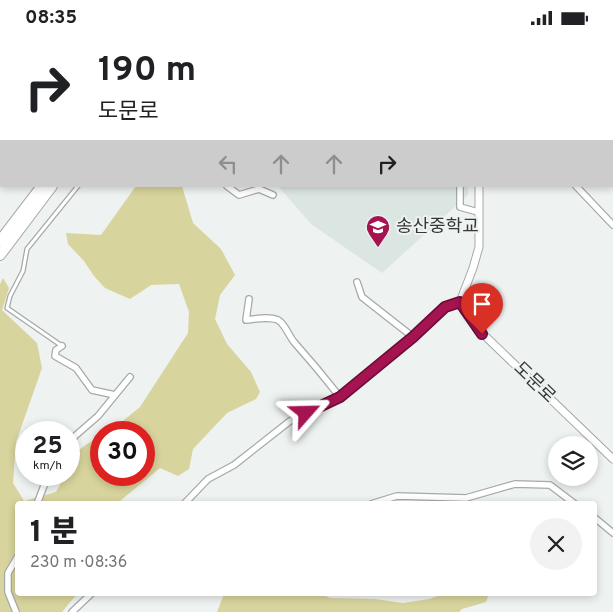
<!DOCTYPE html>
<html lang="ko">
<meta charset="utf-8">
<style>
:root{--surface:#fff;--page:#f2f2f2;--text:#202124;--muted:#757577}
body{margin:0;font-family:Overpass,"Noto Sans KR",sans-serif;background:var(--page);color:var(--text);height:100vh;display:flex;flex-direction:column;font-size:19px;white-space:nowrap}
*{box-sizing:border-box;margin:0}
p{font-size:16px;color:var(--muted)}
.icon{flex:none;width:28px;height:28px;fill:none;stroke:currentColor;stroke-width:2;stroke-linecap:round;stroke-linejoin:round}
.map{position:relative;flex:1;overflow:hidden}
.panel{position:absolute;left:15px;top:466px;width:582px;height:95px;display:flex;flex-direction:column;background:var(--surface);border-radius:5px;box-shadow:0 2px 8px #0003}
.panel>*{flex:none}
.banner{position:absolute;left:0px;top:0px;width:614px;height:152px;box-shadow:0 2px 8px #0003;background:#fff;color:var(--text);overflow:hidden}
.tools{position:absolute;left:548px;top:401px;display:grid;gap:10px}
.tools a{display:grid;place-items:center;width:50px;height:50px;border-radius:50%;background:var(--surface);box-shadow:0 2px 8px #0003;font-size:25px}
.speed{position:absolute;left:15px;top:386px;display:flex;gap:10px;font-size:25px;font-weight:700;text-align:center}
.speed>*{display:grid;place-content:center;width:65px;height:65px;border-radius:50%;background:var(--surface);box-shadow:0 2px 8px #0003;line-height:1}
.speed small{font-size:12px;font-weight:400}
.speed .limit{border:8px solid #d22;background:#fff;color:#111}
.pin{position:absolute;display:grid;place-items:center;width:42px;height:42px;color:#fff;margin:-51px -21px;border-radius:50% 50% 50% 0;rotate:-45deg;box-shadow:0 0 5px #0007}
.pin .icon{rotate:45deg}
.me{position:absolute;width:55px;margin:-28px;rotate:65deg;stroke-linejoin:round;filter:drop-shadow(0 0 4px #0008)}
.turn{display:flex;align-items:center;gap:18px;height:105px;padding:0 15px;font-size:22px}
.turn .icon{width:65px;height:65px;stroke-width:2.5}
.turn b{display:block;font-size:35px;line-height:42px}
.lanes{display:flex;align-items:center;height:48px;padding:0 15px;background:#0003;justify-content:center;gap:25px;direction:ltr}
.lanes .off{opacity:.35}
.round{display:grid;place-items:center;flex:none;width:52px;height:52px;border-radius:26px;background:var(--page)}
.head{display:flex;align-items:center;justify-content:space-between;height:85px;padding:0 15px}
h1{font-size:30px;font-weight:800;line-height:38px}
.status{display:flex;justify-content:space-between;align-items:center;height:35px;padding:0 25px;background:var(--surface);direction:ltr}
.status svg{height:14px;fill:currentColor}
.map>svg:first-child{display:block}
</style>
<div class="status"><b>08:35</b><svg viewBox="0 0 49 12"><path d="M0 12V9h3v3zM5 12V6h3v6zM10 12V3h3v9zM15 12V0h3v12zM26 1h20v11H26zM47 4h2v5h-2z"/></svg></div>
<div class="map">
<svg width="613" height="577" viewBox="0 0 613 577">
<rect width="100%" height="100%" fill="#eef2f1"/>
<path fill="#dbe6e2" d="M280 151H468V160L382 238 311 189 279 152Z"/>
<g fill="#d8d49d">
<path d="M172 0H299L298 1H172Z"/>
<path d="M136 151H182L193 188 221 214 235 240 220 260 215 284 227 309 251 337 260 357 256 364 227 378 193 414 189 434 178 441 160 433 120 466V469H18V559H77L62 577H0V249L3 243 9 253 2 275 37 308 42 333 16 407 13 448 24 466 56 457 65 440H69C69 417 84 411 101 401V440H144V398L107 397 118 390 140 372 188 298 189 277 179 249 151 250 130 264 105 253 94 241 84 226 68 209 66 198 101 200Z"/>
<path d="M224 559H321L330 563 375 564 403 568 429 564 444 559H489L486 567 462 574 459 577H217Z"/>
</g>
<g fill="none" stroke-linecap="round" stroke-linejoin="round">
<g stroke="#a5a9a8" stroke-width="5.5">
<path id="service" d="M62 311 7 273 10 261 23 236 27 214 78 151"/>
</g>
<g stroke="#a5a9a8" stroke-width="8">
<g id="minor">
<path d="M306 1 307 0"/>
<path d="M0 39H1"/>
<path d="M0 130 1 129"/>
<path d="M227 151 239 160 259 154 273 160"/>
<path d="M460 151V172L478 177"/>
<path d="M576 151 613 190"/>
<path d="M413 302 445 272 460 267"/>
<path d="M62 311 56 315 55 321 76 333 92 355 115 360"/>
<path d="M340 362 413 302 362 262 357 247"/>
<path d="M69 410 75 401 98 381 130 342"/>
<path d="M37 469 48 440"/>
<path d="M184 469 208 444 234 430 290 386 340 362C325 343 310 325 294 307 289 301 285 289 278 285 269 281 256 284 246 285L249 264"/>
<path d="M371 469 397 461 466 463 515 449 550 450 575 469"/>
<path d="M595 483 613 498"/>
<path d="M16 577 8 557V538L18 521"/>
<path d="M72 577 91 559"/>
</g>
</g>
<g stroke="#a5a9a8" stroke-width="9">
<g id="tertiary">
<path d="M497 0V1"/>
<path d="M32 1 33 0"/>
<path d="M0 35 1 34"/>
<path d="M479 151V212L473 233 460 267 483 299 613 424"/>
</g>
</g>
<g stroke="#a5a9a8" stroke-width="12">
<g id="trunk">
<path d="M127 1V0"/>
<path d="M136 1V0"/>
<path d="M0 206 42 151"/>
<path d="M0 220 52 151"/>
</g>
</g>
<use href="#service" stroke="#fff" stroke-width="3"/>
<use href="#minor" stroke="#fff" stroke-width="5.5"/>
<use href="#tertiary" stroke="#fff" stroke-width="7"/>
<use href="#trunk" stroke="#fff" stroke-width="10"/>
</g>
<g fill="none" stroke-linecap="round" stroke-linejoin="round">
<g stroke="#6b0c35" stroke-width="12">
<path id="route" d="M306 378 340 362 413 302 445 272 460 267 482 299"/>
</g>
<use href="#route" stroke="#a51351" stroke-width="9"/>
</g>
<defs>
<g id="school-pin" transform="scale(1.25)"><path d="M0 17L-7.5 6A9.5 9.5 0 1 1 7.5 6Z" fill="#a51351" stroke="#eef2f1"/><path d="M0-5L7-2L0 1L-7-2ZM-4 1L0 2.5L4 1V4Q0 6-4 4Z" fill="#fff"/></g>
</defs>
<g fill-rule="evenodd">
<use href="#school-pin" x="378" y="192"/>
</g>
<g text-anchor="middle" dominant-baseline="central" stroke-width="4" stroke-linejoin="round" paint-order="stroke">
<g font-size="18" fill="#363837" stroke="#eef2f1" text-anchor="start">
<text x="396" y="192">송산중학교</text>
</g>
<g font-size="18" fill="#363837" stroke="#eef2f1">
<text transform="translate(534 348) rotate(44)">도문로</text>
</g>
</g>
</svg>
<div class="tools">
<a><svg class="icon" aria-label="layers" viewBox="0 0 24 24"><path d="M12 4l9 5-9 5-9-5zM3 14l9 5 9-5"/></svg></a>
</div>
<div class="speed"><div>25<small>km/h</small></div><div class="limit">30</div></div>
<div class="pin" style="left:482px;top:299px;background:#d93025"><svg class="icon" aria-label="arrive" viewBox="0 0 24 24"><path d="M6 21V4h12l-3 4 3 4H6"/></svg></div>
<svg class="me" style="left:306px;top:378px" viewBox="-20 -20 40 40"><path d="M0-17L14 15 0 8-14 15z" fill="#a51351" stroke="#fff" stroke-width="4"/></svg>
<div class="banner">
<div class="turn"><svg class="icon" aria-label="right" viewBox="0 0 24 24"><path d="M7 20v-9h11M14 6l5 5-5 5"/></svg><div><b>190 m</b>도문로</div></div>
<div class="lanes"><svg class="icon off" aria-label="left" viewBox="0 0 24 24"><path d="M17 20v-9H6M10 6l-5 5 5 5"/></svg><svg class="icon off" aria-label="ahead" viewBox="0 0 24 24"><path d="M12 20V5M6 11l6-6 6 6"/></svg><svg class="icon off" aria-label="ahead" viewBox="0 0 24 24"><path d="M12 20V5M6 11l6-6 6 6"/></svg><svg class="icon" aria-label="right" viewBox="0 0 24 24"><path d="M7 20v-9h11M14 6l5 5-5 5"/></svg></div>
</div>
<section class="panel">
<div class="head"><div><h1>1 분</h1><p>230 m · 08:36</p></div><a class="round"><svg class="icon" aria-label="close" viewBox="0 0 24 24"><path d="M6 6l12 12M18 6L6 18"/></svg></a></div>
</section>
</div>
